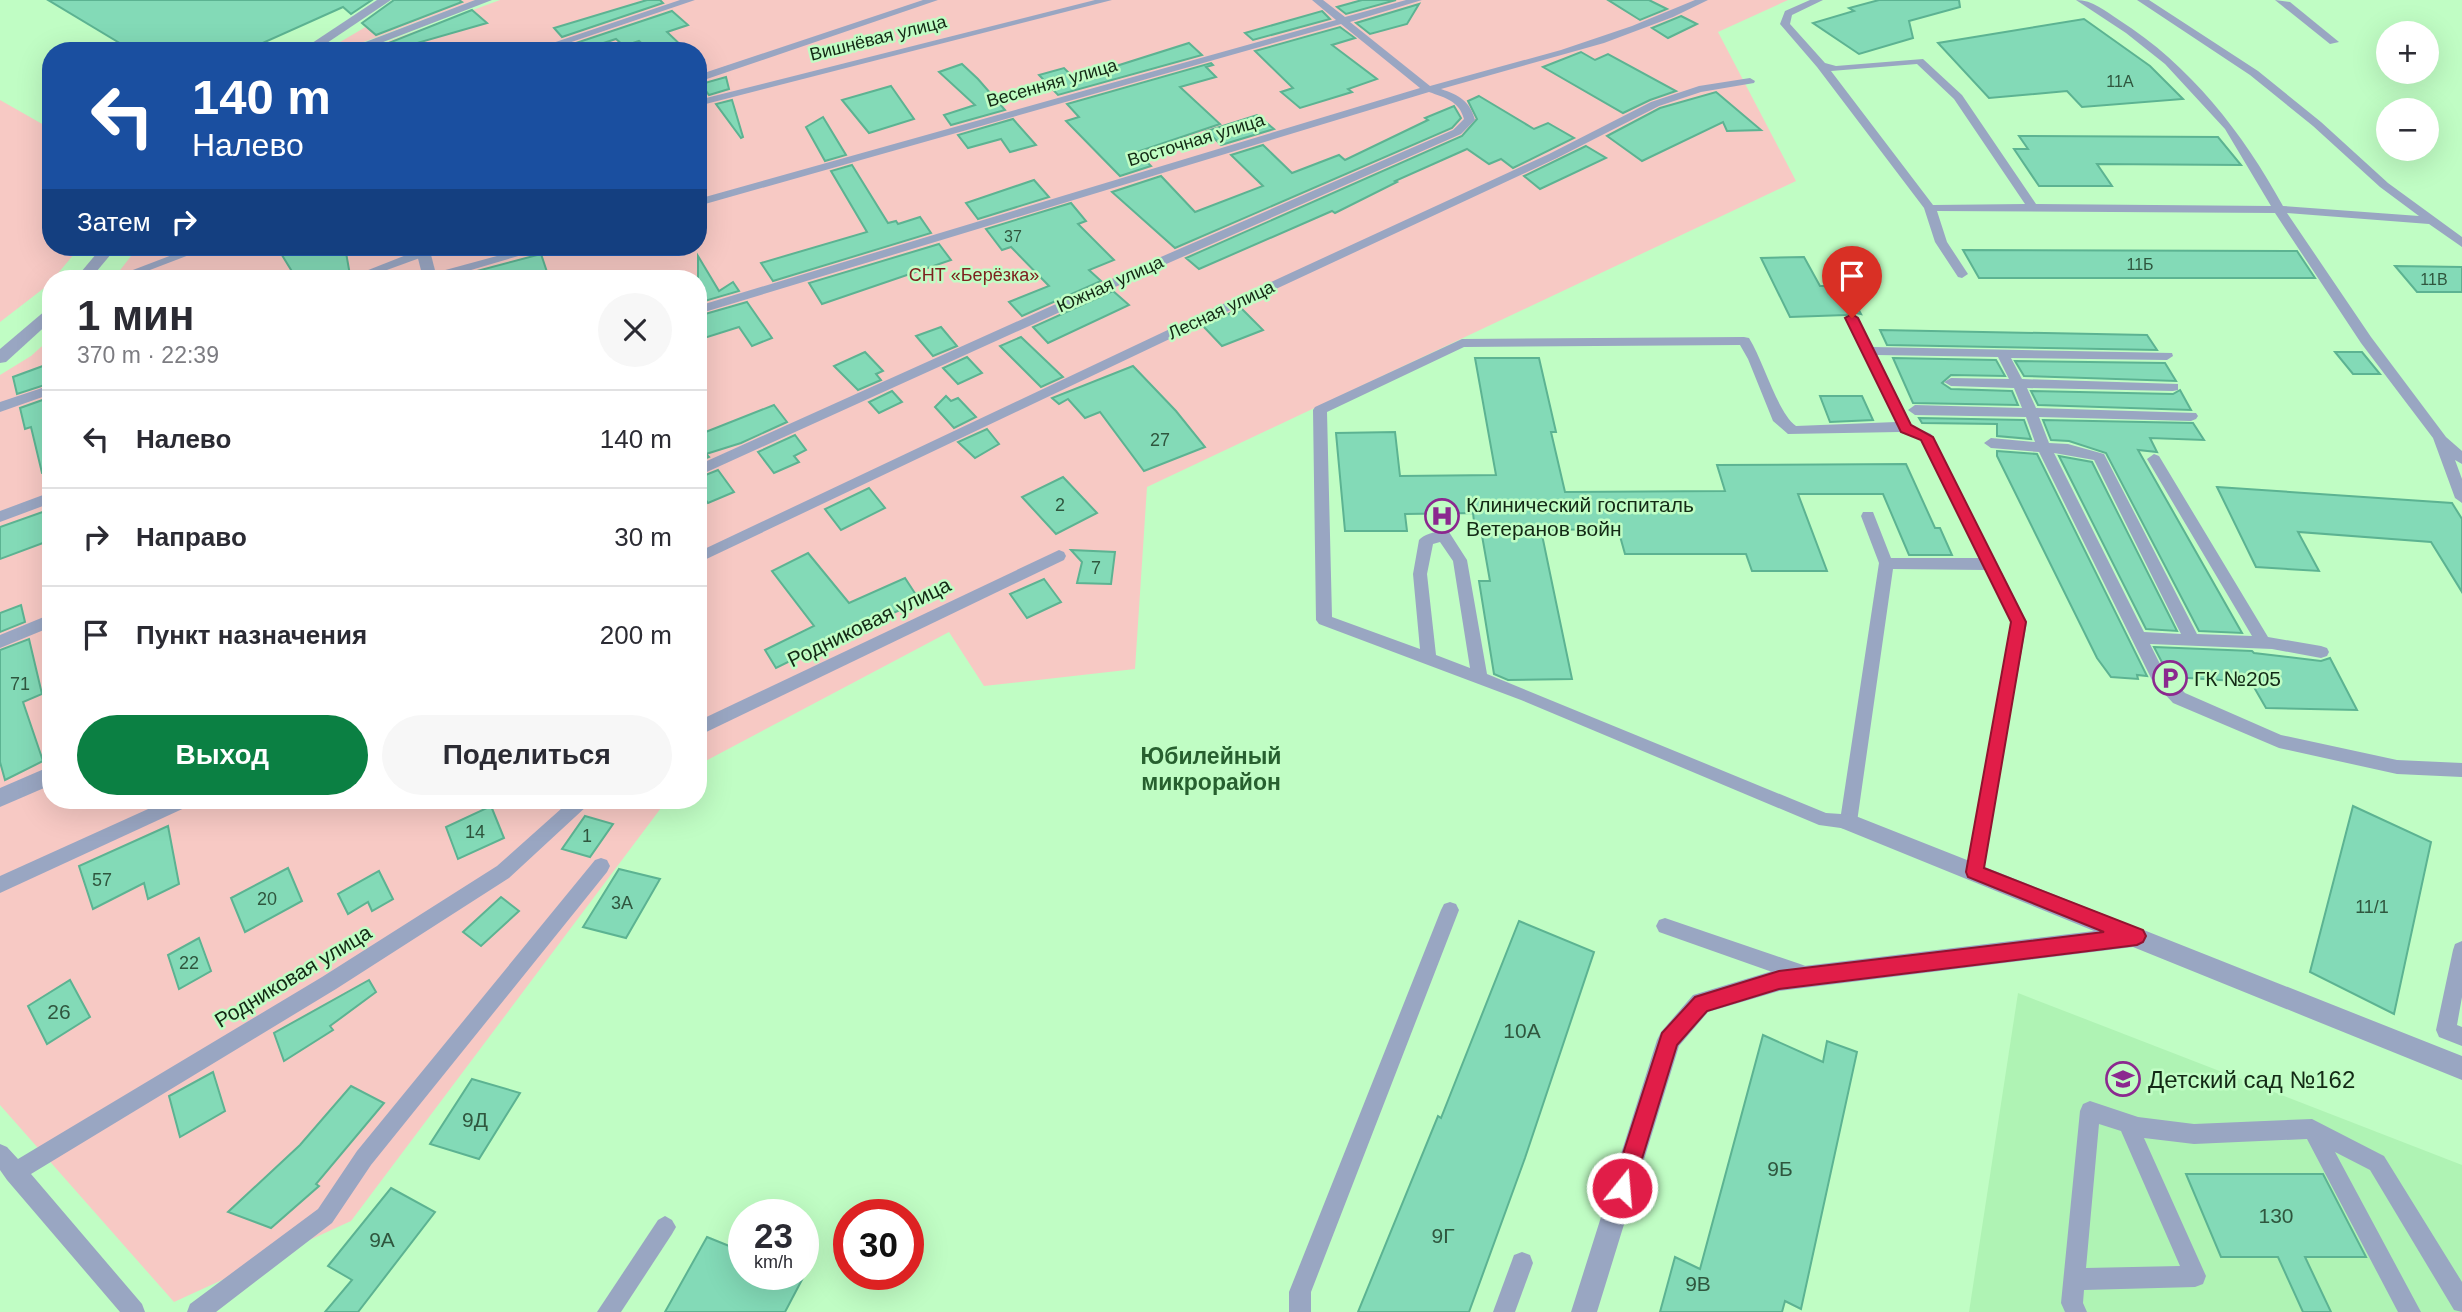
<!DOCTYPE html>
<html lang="ru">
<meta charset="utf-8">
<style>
:root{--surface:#fff;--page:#f7f7f7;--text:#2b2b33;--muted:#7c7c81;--line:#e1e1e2;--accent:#0b8043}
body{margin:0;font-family:Arial,sans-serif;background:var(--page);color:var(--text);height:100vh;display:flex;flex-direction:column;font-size:26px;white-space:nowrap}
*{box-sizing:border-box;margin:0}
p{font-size:23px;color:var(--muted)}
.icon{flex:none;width:38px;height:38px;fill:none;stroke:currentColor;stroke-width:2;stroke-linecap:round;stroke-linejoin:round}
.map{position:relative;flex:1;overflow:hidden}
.drawer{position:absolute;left:42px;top:270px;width:665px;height:539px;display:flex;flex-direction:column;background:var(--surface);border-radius:28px;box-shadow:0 7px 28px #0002}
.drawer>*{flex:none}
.guide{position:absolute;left:42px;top:42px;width:665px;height:214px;border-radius:28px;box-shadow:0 7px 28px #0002;background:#1a4fa0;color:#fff;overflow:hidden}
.controls{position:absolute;left:2376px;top:21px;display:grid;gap:14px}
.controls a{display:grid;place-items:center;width:63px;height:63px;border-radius:50%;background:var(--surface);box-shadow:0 7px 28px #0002;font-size:35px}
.speed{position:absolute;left:728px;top:1199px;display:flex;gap:14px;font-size:35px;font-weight:700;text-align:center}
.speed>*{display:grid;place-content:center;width:91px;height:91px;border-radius:50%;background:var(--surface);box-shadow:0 7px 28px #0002;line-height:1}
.speed small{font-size:18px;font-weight:400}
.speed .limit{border:10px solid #d22;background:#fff;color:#111}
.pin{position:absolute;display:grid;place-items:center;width:60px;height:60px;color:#fff;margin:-72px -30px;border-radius:50% 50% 50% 0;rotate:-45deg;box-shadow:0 0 7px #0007}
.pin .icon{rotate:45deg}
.me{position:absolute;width:77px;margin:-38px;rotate:17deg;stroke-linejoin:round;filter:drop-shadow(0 0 5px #0008)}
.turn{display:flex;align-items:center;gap:24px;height:147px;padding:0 35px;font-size:32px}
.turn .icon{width:91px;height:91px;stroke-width:2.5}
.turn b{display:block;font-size:49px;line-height:60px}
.then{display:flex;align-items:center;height:66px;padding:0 35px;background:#0003;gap:14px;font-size:26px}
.round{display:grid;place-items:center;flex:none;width:74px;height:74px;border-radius:37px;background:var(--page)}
.headline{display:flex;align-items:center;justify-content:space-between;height:119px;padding:0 35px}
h1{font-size:42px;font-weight:700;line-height:52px}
.primary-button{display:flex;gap:14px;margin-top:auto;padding:14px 35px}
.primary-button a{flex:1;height:80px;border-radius:42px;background:var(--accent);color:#fff;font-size:28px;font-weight:700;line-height:80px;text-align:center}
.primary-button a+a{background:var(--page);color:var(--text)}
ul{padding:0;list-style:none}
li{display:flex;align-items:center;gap:21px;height:98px;padding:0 35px;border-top:2px solid var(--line)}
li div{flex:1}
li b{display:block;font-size:26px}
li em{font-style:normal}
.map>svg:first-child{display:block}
</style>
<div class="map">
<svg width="2462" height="1312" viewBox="0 0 2462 1312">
<rect width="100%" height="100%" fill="#c0fdc4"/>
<path fill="#aff3b4" d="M2018 993 2462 1165V1312H1969Z"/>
<g fill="#f7c9c4">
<path d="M411 0H476L345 49 325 51Z"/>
<path d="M500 0H1788L1718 32 1796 181 1147 487 1135 669 984 686 949 632 698 765V278H114L138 247H698V51H362Z"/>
<path d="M0 100 51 129V247H80L54 278H51L48 285 0 322Z"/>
<path d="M51 338V800H667L351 1221 174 1302 0 1105V375L31 356Z"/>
</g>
<g fill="#83dab7" stroke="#5cb392" stroke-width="2">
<path d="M48 0H372L351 14 343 7 245 51H133Z"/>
<path d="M394 0H459L462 2 376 35 362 23Z"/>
<path d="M647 0H660L663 3 562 37 554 28Z"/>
<path d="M1362 0H1396L1346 14 1337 7Z"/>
<path d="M1608 0H1649L1667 9 1640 20Z"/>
<path d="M1879 0H1959L1960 7 1909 21 1913 38 1859 54 1813 23 1854 11 1849 8Z"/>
<path d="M1419 4 1407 24 1370 34 1356 23Z"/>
<path d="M472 10 487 23 393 50 386 44Z"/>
<path d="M672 11 688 25 667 32 687 51H650L639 41 624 46 616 39 579 51H575L570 45Z"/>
<path d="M1322 11 1330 19 1253 40 1245 33Z"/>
<path d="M1681 16 1697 24 1668 38 1652 28Z"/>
<path d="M2084 19 2150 66 2183 99 2082 107 2067 91 1989 98 1938 43Z"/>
<path d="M1340 27 1355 38 1332 45 1377 79 1348 89 1352 92 1300 108 1281 92 1293 88 1255 51Z"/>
<path d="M1189 43 1202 55 1058 95 1039 75 1064 68 1075 79Z"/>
<path d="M1581 52 1595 60 1608 54 1676 91 1650 100 1623 113 1543 67Z"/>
<path d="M1211 63 1213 65 1206 67 1216 77 1180 87 1220 124 1137 152 1151 166 1120 176 1066 121 1079 117 1067 104Z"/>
<path d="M962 64 978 79 1005 110 951 125 944 115 975 105 939 72Z"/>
<path d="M726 77 729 89 709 95 701 84Z"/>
<path d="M891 86 914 119 869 133 842 100Z"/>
<path d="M1716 92 1761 130 1727 131 1723 122 1642 161 1607 136 1660 108Z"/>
<path d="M1479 96 1534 129 1548 123 1574 138 1513 168 1501 159 1489 164 1467 149 1395 181 1397 182 1335 213 1332 211 1199 269 1186 258 1462 136 1477 119 1468 101Z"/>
<path d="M732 100 743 137 741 138 716 104Z"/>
<path d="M1454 106 1461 118 1452 128 1175 248 1112 192 1161 176 1195 212 1263 186 1231 155 1263 145 1292 173 1339 155 1345 160 1428 120 1425 118Z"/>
<path d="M1257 115 1274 129 1221 145 1207 131Z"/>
<path d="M823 117 846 155 825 161 806 127Z"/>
<path d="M1013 119 1036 145 1010 152 1001 139 968 148 958 135Z"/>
<path d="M2019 136 2218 137 2241 165 2097 164 2112 186H2039L2014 149H2028Z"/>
<path d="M1586 146 1606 158 1540 189 1524 176Z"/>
<path d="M852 165 888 223 896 221 898 224 920 217 931 233 773 281 761 263 867 232 831 171Z"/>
<path d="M1034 180 1049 197 978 219 966 203Z"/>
<path d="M1071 203 1086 221 1078 224 1114 260 1089 270 1101 281 1022 316 1009 302 1049 286 1011 247 1002 250 986 229Z"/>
<path d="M939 244 951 260 822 304 809 283Z"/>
<path d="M277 247H345L350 275 345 278H296Z"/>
<path d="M1963 250 2297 251 2315 278H1979Z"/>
<path d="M541 254 549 278H478L477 271Z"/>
<path d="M698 256 719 291 733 282 739 291 698 303Z"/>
<path d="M1804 257 1820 286H1846L1861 314 1851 312 1846 315 1790 317 1761 258Z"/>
<path d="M2395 266 2462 267V292H2417Z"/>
<path d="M1113 291 1129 305 1048 343 1033 327Z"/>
<path d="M747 302 772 338 752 346 739 327 698 340V316Z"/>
<path d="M1241 308 1263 330 1222 346 1203 326Z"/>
<path d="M941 327 957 346 933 356 916 336Z"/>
<path d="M1880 330 2147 335 2157 350 1887 345Z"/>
<path d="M1021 337 1063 377 1041 387 1000 346Z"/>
<path d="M865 352 883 371 876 374 881 380 858 390 834 366Z"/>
<path d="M2335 352H2362L2380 374H2353Z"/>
<path d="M967 357 982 373 958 384 943 368Z"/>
<path d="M1475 358H1539L1556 432H1551L1565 492 1725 491 1717 465 1906 464 1935 528H1940L1952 555H1909L1883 494H1798L1827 571H1752L1746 554H1625L1618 529 1541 530 1572 679 1508 680 1494 674 1479 581H1490L1481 530H1475L1473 513 1405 514 1407 531H1345L1336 433 1395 432 1400 476 1496 475Z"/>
<path d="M1893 358 1996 360 2005 376 1951 375 1942 383 1951 389 2012 391 2018 405 1913 403Z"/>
<path d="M2015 361 2165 363 2176 381 2024 376Z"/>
<path d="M51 363V383L17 394 13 377Z"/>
<path d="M1133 366 1176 411 1205 447 1144 471 1100 412 1085 418 1068 399 1059 404 1052 398Z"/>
<path d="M2180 390 2191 410 2038 405 2031 391 2173 394Z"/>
<path d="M892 391 902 402 879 413 869 402Z"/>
<path d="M946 396 951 401 958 398 976 417 954 428 935 407Z"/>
<path d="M1820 396H1862L1873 420 1830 422Z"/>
<path d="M51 397V472L42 473 31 427 25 429 20 408Z"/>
<path d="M774 405 787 422 741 443 706 454 709 457 698 462V435Z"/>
<path d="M1919 418 2024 420 2031 439 1997 436V424L1922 423Z"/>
<path d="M2043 420 2193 423 2204 440 2150 438 2157 452 2138 450 2242 633 2199 631 2106 453 2069 441 2051 440Z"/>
<path d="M987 429 999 444 975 458 958 442Z"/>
<path d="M795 435 806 450 794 456 799 462 774 473 758 452Z"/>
<path d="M1997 451 2037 454 2147 676 2137 675 2138 679 2111 677 2097 658 1997 456Z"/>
<path d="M2059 456 2092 462 2177 631 2146 629Z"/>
<path d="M718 470 734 492 708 503 698 489V478Z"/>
<path d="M1063 477 1097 513 1056 534 1022 497Z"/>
<path d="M2217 487 2452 503 2462 519V592L2431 542 2298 532 2319 571 2256 567Z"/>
<path d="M869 488 885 508 841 530 825 509Z"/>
<path d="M51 509V540L0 559V527Z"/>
<path d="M1071 550 1115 552 1111 584 1077 583 1082 562Z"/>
<path d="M808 553 849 603 905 578 920 601 882 618 884 621 852 634 851 631 776 668 765 650 814 626 772 571Z"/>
<path d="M1044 579 1061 602 1027 618 1010 594Z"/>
<path d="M21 605 25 622 0 632V613Z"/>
<path d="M29 639 42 694 23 702 43 761 5 780 0 762V650Z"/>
<path d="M2154 647 2252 651 2254 653 2321 661 2330 658 2357 710 2266 708 2251 682 2173 677 2166 670Z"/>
<path d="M491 806 504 838 458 859 446 827Z"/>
<path d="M2353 806 2431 842 2394 1014 2310 972Z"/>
<path d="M585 816 613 824 590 857 562 849Z"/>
<path d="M168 826 179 884 148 899 144 883 93 909 79 866Z"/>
<path d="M288 868 302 901 245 932 231 898Z"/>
<path d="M619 869 660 879 626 938 583 927Z"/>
<path d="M379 871 393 899 372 911 368 902 348 914 338 894Z"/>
<path d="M501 897 519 911 481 946 463 932Z"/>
<path d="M1519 921 1594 952 1525 1158 1469 1312H1358L1438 1116 1441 1118Z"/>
<path d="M199 938 211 971 179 989 168 955Z"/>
<path d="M70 980 90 1017 47 1044 28 1006Z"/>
<path d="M369 980 376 992 330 1026 333 1030 284 1061 274 1033Z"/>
<path d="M1763 1035 1823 1062 1827 1041 1857 1052 1801 1309 1785 1301 1782 1312H1660L1675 1257 1700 1269Z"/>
<path d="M213 1072 225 1111 180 1137 169 1096Z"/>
<path d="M472 1079 520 1093 479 1159 430 1144Z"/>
<path d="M351 1086 384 1103 316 1184 319 1186 271 1228 228 1212 300 1145Z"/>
<path d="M2186 1174H2323L2366 1257H2305L2331 1312H2303L2278 1257H2221Z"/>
<path d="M391 1188 435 1212 358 1312H325L352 1280 328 1266Z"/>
<path d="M707 1237 744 1252V1274H805L785 1312H665Z"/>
</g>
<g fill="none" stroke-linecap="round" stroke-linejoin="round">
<g fill="#99a6c2" fill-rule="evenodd">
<path d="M680 0H695L545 51H529Z"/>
<path d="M923 0H938L698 82V75Z"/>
<path d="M1095 0H1112L698 106V100Z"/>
<path d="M1312 0H1323L1345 17 1406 0H1422L1350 22 1430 86 1561 50 1632 26 1695 0H1708L1673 17 1604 43 1441 89C1459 95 1470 101 1475 120L1461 134 1155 269 698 476V465L1147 263 1453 130 1464 119C1459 101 1446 98 1429 92L698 314V306L1420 88 1341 24 698 206V199L1336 20Z"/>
<path d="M1810 0H1823L1792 15 1790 24 1825 63 1836 66 1923 59 1962 95 2036 204 2271 206 2225 129 2165 64 2126 33 2076 0C2093 0 2105 11 2119 20 2190 65 2243 133 2283 206L2419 216 2380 187 2313 126 2250 75 2137 0H2149L2258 71 2321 122 2388 183 2462 237V247L2429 224 2287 213 2371 337 2446 437 2462 451V464L2455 460 2462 479V503L2455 498 2433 438 2361 343 2275 213 1937 211 1947 242 1968 274 1962 278 1958 277 1935 242 1924 208 1817 67 1780 24 1785 11ZM1917 64 1954 99 2025 204 1933 205 1831 71Z"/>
<path d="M2275 0 2290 2 2339 42 2330 44Z"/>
<path d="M1750 78 1755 81 1754 83 1701 92 1659 106 1557 158 1218 316 698 563V552L1210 310 1549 154 1651 102 1699 86Z"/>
<path d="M193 247H210L129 278H112Z"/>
<path d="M530 247H549L444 278H425L427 275Z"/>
<path d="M424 248 428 249V255L365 278H348Z"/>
<path d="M1852 314 1858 318 1873 347 2172 353 2173 356 2167 360 2011 358 2022 379 2178 384V390L2173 391 2027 388 2036 408 2196 413 2198 416 2196 419 2191 421 2039 417 2049 443 2068 444 2104 454 2197 634 2252 636 2147 459 2154 454 2159 456 2268 637 2321 646 2327 648 2329 652 2327 656 2321 658 2272 649 2150 644 2164 672 2185 693 2281 735 2397 760 2462 763V777L2397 774 2279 748 2173 703 2152 680 2039 452 1991 448 1984 443 1991 438 2035 442 2026 417 1915 415 1908 410 1915 405 2022 408 2014 388 1951 386 1944 382 1951 378 2009 379 1998 357 1877 355 1912 426 1931 434 1933 437 2027 622 1981 878 1975 880 1969 878 1966 872 2011 622 1985 570 1893 569 1857 822 1854 827 1848 829 1819 825 1521 700 1319 624 1316 620 1313 410 1315 407 1462 339 1744 337 1749 338C1764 362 1777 412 1796 426L1896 422 1846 318ZM1740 345 1748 359 1773 421 1788 434 1899 432 1921 440 1980 558H1891L1873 512H1863L1861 516 1879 563 1841 814 1826 813 1487 674 1467 560 1449 532C1441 530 1424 533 1419 540L1413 574 1420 649 1332 617 1327 412 1464 347ZM2054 453 2094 460 2181 634 2144 632ZM1440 542 1453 561 1470 668 1436 655 1427 574 1433 544Z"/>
<path d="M51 385V394L0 412V402Z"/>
<path d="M51 492V503L0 522V511Z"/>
<path d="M1059 550 1064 552 1066 556 1064 560 698 736V721Z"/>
<path d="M51 614V627L0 648V635Z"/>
<path d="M168 800H194L191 805 0 893V876Z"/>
<path d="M571 800H591L588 805 509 878 336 989 31 1174 142 1304 145 1312H120L7 1180 0 1170V1144L7 1147 18 1159 322 977 497 866Z"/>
<path d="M601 858 607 860 610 866 607 872 371 1165 332 1223 216 1312H187L190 1304 318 1209 357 1151 595 860Z"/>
<path d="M1450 902 1456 904 1459 910 1311 1292V1312H1289V1292L1441 910 1444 904Z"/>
<path d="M1665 918 1803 965 1810 968 1812 974 1810 980 1803 983 1659 932 1656 926 1659 920Z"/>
<path d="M2462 941V997L2457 1025 2462 1027V1046L2439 1037 2436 1030 2453 950 2455 944Z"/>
<path d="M2090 1101 2138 1117 2194 1124 2312 1119 2384 1156 2462 1282V1312L2454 1310 2370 1170 2335 1152 2421 1312H2398L2307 1139 2194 1144 2144 1138 2206 1276 2203 1284 2195 1287 2084 1290 2083 1303 2087 1312H2065L2061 1303 2080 1111 2083 1104ZM2099 1124 2121 1131 2180 1266 2086 1268Z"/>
<path d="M665 1216 672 1220 676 1227 672 1234 621 1312H597L658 1220Z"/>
<path d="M1522 1252 1530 1255 1533 1263 1515 1312H1493L1514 1255Z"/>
</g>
<g fill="#99a6c2" fill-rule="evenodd">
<path d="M475 0H492L360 51H342Z"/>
<path d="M415 247H429L437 278H423Z"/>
<path d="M51 766V785L0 807V788Z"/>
<path d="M1848 813 2462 1056V1080L2133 947 1779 991 1708 1012 1679 1046 1597 1312H1571L1657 1040 1661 1032 1693 995 1779 969 2094 931 1841 828 1837 822 1841 816Z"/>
</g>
<g fill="#99a6c2" fill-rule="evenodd">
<path d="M377 0H391L315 51H300Z"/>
<path d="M102 247H117L91 278H76Z"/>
<path d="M51 308V321L6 362 0 363V349L46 310Z"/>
</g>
</g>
<path fill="#e11d48" stroke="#92132f" stroke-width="2" d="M1852 314 1858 318 1911 425 1933 437 2026 622 1984 868 2143 930 2146 936 2143 942 2137 945 1779 989 1707 1011 1677 1045 1633 1188 1630 1196 1622 1199 1615 1196 1612 1188 1662 1033 1695 997 1779 971 2104 932 1968 877 1966 872 2011 622 1921 440 1901 432 1845 318Z"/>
<defs>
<g id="hospital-ring" transform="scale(1.75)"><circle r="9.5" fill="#c0fdc4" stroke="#8b288f" stroke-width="1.5"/><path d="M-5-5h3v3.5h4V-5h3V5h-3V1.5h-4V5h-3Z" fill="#8b288f"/></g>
<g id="parking-ring" transform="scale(1.75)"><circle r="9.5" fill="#c0fdc4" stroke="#8b288f" stroke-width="1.5"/><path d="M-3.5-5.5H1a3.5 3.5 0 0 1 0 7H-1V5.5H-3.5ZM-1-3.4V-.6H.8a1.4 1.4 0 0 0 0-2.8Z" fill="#8b288f"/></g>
<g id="school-ring" transform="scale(1.75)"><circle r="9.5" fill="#c0fdc4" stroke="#8b288f" stroke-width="1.5"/><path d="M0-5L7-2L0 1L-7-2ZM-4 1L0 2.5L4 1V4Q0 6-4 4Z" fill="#8b288f"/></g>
</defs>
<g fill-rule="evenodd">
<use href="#hospital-ring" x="1442" y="516"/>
<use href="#parking-ring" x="2170" y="678"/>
<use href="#school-ring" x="2123" y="1079"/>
</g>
<g text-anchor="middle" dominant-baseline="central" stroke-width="5" stroke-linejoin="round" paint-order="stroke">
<g font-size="16" fill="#2f563e">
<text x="2120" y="81">11А</text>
<text x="1013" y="236">37</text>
<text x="2140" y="264">11Б</text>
<text x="2434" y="279">11В</text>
</g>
<g font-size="18" fill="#132a15" stroke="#c0fdc4">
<text transform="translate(878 38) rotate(-14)">Вишнёвая улица</text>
<text transform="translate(1052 83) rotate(-16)">Весенняя улица</text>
<text transform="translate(1196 140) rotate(-17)">Восточная улица</text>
<text transform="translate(1110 284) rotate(-24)">Южная улица</text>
<text transform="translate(1221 310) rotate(-25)">Лесная улица</text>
</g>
<g font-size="18" fill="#7d211e" stroke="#c0fdc4">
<text x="974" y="275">СНТ «Берёзка»</text>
</g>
<g font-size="18" fill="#2f563e">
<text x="1160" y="440">27</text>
<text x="1060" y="505">2</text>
<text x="1096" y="568">7</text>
<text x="20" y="684">71</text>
<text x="475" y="832">14</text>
<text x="587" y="836">1</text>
<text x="102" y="880">57</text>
<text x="267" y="899">20</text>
<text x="622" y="903">3А</text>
<text x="2372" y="907">11/1</text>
<text x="189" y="963">22</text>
</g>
<g font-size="21" fill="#132a15" stroke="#c0fdc4" text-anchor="start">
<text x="1466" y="504">Клинический госпиталь<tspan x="1466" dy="24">Ветеранов войн</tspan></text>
<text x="2194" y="678">ГК №205</text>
</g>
<g font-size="21" fill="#132a15" stroke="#c0fdc4">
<text transform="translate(869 622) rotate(-26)">Родниковая улица</text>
<text transform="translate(293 976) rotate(-31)">Родниковая улица</text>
</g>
<g font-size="21" fill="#2f563e">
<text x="59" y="1011">26</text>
<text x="1522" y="1030">10А</text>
<text x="475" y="1119">9Д</text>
<text x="1780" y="1168">9Б</text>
<text x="2276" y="1215">130</text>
<text x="1443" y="1235">9Г</text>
<text x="382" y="1239">9А</text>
<text x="1698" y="1283">9В</text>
</g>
<g font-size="23" font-weight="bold" fill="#27602f" stroke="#c0fdc4">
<text x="1211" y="756">Юбилейный<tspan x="1211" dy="26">микрорайон</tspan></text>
</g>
<g font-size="24" fill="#132a15" stroke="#c0fdc4" text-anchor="start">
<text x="2148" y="1079">Детский сад №162</text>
</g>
</g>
</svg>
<div class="controls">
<a>+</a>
<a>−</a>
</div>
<div class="speed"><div>23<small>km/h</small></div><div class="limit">30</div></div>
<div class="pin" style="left:1852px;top:318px;background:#d93025"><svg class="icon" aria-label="arrive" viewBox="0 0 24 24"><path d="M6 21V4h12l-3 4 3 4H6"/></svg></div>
<svg class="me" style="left:1622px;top:1188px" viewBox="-20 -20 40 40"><circle r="17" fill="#e11d48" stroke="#fff" stroke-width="3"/><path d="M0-11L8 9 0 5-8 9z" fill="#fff"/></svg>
<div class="guide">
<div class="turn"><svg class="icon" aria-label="left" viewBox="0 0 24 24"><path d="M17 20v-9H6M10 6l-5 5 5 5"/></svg><div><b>140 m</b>Налево</div></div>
<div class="then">Затем<svg class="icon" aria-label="right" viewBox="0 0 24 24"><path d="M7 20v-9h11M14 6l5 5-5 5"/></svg></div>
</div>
<section class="drawer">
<div class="headline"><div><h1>1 мин</h1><p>370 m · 22:39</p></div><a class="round"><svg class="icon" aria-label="close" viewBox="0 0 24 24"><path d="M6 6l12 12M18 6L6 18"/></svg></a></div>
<ul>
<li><svg class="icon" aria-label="left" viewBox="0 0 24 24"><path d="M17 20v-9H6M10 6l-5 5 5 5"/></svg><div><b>Налево</b></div><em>140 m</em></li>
<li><svg class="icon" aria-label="right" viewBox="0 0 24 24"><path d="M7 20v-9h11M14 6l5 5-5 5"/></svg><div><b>Направо</b></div><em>30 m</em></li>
<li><svg class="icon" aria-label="arrive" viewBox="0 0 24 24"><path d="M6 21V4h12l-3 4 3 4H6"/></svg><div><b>Пункт назначения</b></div><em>200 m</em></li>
</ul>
<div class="primary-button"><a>Выход</a><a>Поделиться</a></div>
</section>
</div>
